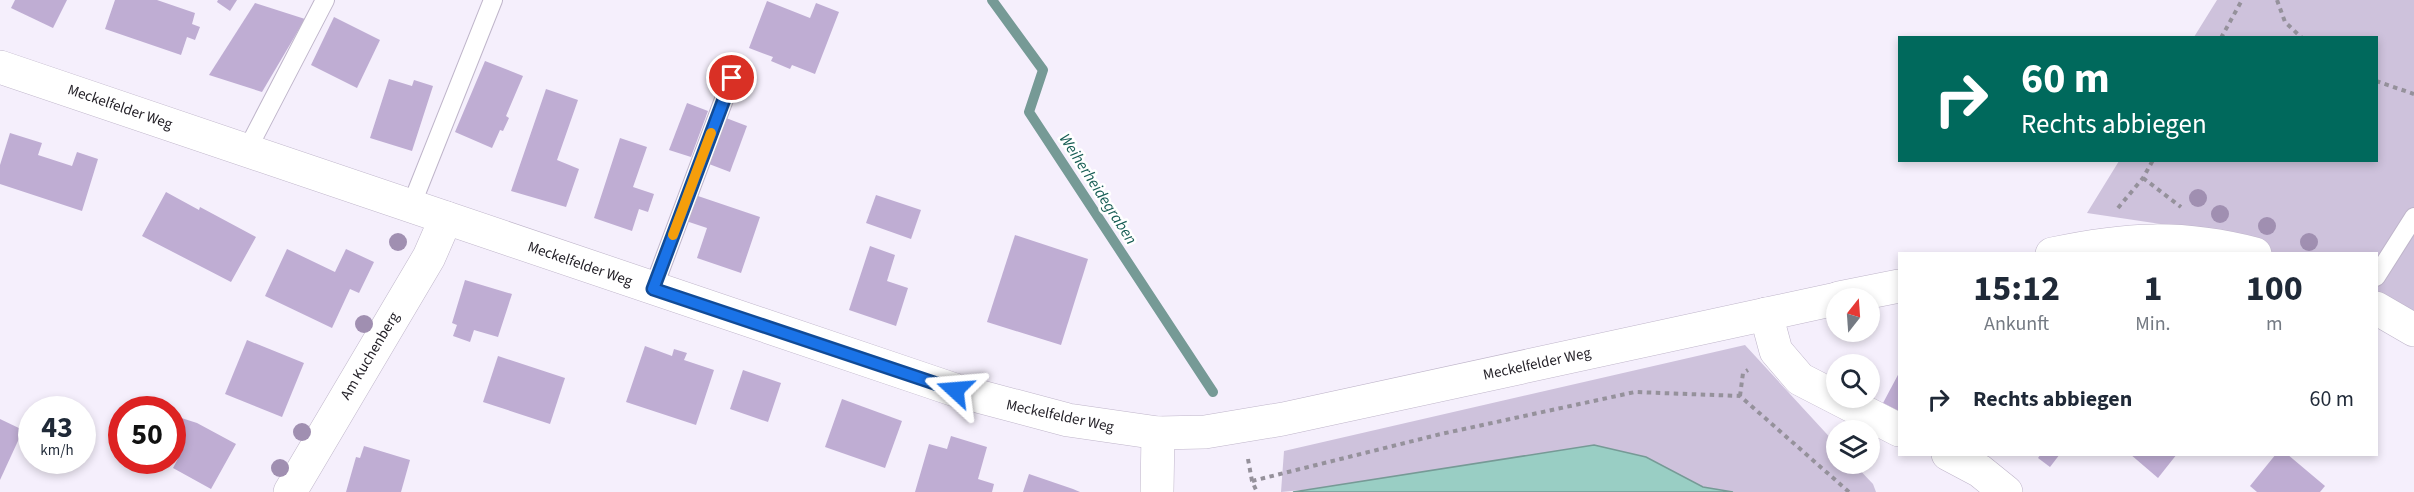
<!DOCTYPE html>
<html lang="de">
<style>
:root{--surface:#fff;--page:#f6f6f7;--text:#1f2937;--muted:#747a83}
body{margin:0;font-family:"Source Sans 3",sans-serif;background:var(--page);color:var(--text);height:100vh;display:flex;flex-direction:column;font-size:22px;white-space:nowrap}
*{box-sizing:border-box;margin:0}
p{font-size:20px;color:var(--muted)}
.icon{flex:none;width:33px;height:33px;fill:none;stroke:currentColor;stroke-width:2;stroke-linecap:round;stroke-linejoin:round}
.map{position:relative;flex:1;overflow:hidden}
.sheet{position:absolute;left:1898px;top:252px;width:480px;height:204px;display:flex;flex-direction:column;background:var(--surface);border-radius:0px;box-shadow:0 3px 9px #0003}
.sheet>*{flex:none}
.guide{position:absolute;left:1898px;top:36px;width:480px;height:126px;border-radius:0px;box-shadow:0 3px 9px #0003;background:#00695c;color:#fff;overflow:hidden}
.needle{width:39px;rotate:17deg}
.controls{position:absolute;left:1826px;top:288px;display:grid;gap:12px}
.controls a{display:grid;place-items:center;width:54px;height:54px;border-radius:50%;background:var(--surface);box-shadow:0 3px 9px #0003;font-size:30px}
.speed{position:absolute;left:18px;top:396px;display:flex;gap:12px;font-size:30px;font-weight:700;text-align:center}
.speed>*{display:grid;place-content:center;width:78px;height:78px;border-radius:50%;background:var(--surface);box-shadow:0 3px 9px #0003;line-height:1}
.speed small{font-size:15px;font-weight:400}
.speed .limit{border:9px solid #d22;background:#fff;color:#111}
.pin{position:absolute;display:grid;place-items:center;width:51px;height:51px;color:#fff;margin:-26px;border:3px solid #fff;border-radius:50%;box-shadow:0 2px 6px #0007}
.me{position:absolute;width:66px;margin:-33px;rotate:289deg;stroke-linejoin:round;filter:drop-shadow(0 0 4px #0008)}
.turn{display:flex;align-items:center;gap:21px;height:126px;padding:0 24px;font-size:27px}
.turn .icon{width:78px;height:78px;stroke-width:2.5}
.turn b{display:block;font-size:42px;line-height:51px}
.eta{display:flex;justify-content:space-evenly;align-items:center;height:102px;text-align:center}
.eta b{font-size:36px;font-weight:700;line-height:42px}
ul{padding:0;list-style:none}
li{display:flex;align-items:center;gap:18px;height:90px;padding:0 24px}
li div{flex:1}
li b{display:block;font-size:22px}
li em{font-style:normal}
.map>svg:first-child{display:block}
</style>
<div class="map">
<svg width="2414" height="492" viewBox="0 0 2414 492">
<rect width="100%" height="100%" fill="#f5effc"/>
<g fill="#cec2dc">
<path d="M2217 0H2414V332L2376 322V254L2252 253 2174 226 2087 213 2119 161 2376 160V38L2194 37Z"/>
<path d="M1745 345 1836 444V464H1854L1873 484 1876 492H1733L1703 487 1646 457 1281 492 1284 451Z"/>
</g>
<path fill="#99cec4" stroke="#769a96" stroke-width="1.5" d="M1594 445 1646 457 1703 487 1733 492H1293Z"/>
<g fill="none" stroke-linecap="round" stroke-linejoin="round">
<path stroke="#769a96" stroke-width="10" d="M992 0 1043 70 1029 112 1213 392"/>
</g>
<g fill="#bfadd3">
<path d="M15 0H67L53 28 11 8Z"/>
<path d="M115 0H157L195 13 192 24 200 27 195 40 187 37 181 55 105 29Z"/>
<path d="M218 0H237L230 11 217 2Z"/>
<path d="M767 1 810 18 816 3 839 12 815 74 792 65 790 69 771 61 773 57 749 48Z"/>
<path d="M255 3 305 19 262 92 209 75Z"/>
<path d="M334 17 380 40 357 88 311 65Z"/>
<path d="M485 61 523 76 506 116 509 118 503 131 500 130 492 148 455 132Z"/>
<path d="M389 79 412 86 414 80 433 86 412 151 370 138Z"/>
<path d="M546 89 578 100 557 160 579 169 566 207 511 191Z"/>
<path d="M687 103 708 111 691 157 669 150Z"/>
<path d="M726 118 747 126 730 172 709 164Z"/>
<path d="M10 133 42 143 38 155 72 166 77 152 98 159 82 211 0 184V165Z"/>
<path d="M620 138 647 147 633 187 654 194 648 212 639 209 632 231 594 218Z"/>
<path d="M166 192 199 210 200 207 256 237 231 282 142 236Z"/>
<path d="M695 195 760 217 741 273 697 258 707 228 686 221Z"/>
<path d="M876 195 921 210 911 239 866 223Z"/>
<path d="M1015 235 1088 259 1061 345 987 322Z"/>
<path d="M870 246 895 255 887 281 908 288 896 326 849 310Z"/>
<path d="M287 249 335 272 346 249 374 262 359 293 350 289 332 328 265 296Z"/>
<path d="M465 280 512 294 498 337 474 330 470 342 453 336 457 325 452 323Z"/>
<path d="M247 340 304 363 282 417 225 394Z"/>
<path d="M645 346 672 356 674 349 687 353 684 360 714 370 696 425 626 402Z"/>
<path d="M498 356 565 378 550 424 483 402Z"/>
<path d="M743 370 781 383 768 422 730 409Z"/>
<path d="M1899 373V411L1883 403Z"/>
<path d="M842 399 902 421 885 468 825 447Z"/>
<path d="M172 415 197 423 236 444 211 489 173 468 184 447 172 443Z"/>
<path d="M0 419 23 430 0 480Z"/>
<path d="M951 436 987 447 978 479 994 484 992 492H915L929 444 947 449Z"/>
<path d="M364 446 410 460 401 492H346L356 457 360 458Z"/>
<path d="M2041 454H2060L2050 467 2038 458Z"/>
<path d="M2130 454H2177L2158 478Z"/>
<path d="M2276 454H2287L2325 486 2320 492H2257L2250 486Z"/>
<path d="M1029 474 1073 489 1080 492H1023Z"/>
</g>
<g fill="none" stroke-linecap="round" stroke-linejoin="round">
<g stroke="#bfb5ca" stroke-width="20">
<g id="lane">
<path d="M247 150 325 0"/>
<path d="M411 206 493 0"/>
<path d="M2376 277 2414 217"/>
<path d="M653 289 732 78"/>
</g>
</g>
<g stroke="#bfb5ca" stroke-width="34">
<g id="street">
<path d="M1766 314 1776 351 1800 379 1899 430"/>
<path d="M1948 454 1980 471 2006 492"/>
<path d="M290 492 429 257 446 218"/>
<path d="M1157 492 1158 433"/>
</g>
</g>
<g stroke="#bfb5ca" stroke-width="34">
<g id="secondary">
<path d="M0 67 955 390 1068 420 1158 433 1205 432 1283 419 1836 299"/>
<path d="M2052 254C2126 238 2181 235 2255 254"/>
<path d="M1839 298 1899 286"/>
<path d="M2376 308 2414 330"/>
</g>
</g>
<g stroke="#95919b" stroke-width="4" stroke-dasharray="4.5 4.5" stroke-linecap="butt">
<path d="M2277 0 2285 22 2302 38"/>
<path d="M2221 38 2242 0"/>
<path d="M2376 81 2414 94"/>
<path d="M2143 178 2181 207"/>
<path d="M2118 208 2143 178 2153 160"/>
<path d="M1740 396 1743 373 1748 370"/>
<path d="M1248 459 1252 481 1257 492"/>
<path d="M1252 481 1441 434 1635 392 1740 396 1849 492"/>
</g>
<use href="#lane" stroke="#fff" stroke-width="18"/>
<use href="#street" stroke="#fff" stroke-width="33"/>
<use href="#secondary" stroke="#fff" stroke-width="33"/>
</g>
<g fill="#a08fb1">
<circle cx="2198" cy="198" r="9"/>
<circle cx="2220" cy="214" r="9"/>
<circle cx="2267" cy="226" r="9"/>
<circle cx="398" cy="242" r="9"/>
<circle cx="2309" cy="242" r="9"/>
<circle cx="364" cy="324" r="9"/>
<circle cx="302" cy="432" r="9"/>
<circle cx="280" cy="468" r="9"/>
</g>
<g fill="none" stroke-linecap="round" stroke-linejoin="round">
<g stroke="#114b97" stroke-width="15">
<path id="route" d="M732 78 653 289 955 390"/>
</g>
<use href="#route" stroke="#1a73e8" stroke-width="10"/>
<path stroke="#f59e0b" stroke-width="10" d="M673 235 711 133"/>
</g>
<g text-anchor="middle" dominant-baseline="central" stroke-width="5" stroke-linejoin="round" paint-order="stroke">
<g font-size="15" fill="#252229" stroke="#fff">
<text transform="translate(120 107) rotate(19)">Meckelfelder Weg</text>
<text transform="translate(580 264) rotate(19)">Meckelfelder Weg</text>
<text transform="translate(370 356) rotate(-59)">Am Kuchenberg</text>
<text transform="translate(1537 364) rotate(-12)">Meckelfelder Weg</text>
<text transform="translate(1060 416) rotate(12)">Meckelfelder Weg</text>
</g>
<g font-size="16" font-style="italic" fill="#165c53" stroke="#fff">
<text transform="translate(1098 189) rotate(57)">Weiherheidegraben</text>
</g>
</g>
</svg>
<div class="controls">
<a><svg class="needle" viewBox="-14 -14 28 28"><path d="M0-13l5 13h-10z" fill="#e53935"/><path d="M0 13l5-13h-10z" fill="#747a83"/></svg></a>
<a><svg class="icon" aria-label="search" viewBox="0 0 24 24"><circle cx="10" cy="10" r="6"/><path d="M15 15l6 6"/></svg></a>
<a><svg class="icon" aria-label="layers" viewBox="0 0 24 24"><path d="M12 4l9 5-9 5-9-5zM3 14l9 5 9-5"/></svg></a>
</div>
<div class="speed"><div>43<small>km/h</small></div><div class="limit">50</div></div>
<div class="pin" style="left:732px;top:78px;background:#d93025"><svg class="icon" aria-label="arrive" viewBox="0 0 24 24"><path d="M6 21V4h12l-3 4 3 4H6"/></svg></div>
<svg class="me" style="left:955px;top:390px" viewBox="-20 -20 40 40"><path d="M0-17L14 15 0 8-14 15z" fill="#1a73e8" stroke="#fff" stroke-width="4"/></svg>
<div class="guide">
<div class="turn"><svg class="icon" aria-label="right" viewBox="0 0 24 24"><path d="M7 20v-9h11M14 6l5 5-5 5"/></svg><div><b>60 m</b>Rechts abbiegen</div></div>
</div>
<section class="sheet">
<div class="eta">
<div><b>15:12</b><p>Ankunft</p></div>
<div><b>1</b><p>Min.</p></div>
<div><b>100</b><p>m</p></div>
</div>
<ul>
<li><svg class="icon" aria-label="right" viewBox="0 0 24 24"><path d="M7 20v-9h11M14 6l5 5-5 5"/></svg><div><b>Rechts abbiegen</b></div><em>60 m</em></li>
</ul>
</section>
</div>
